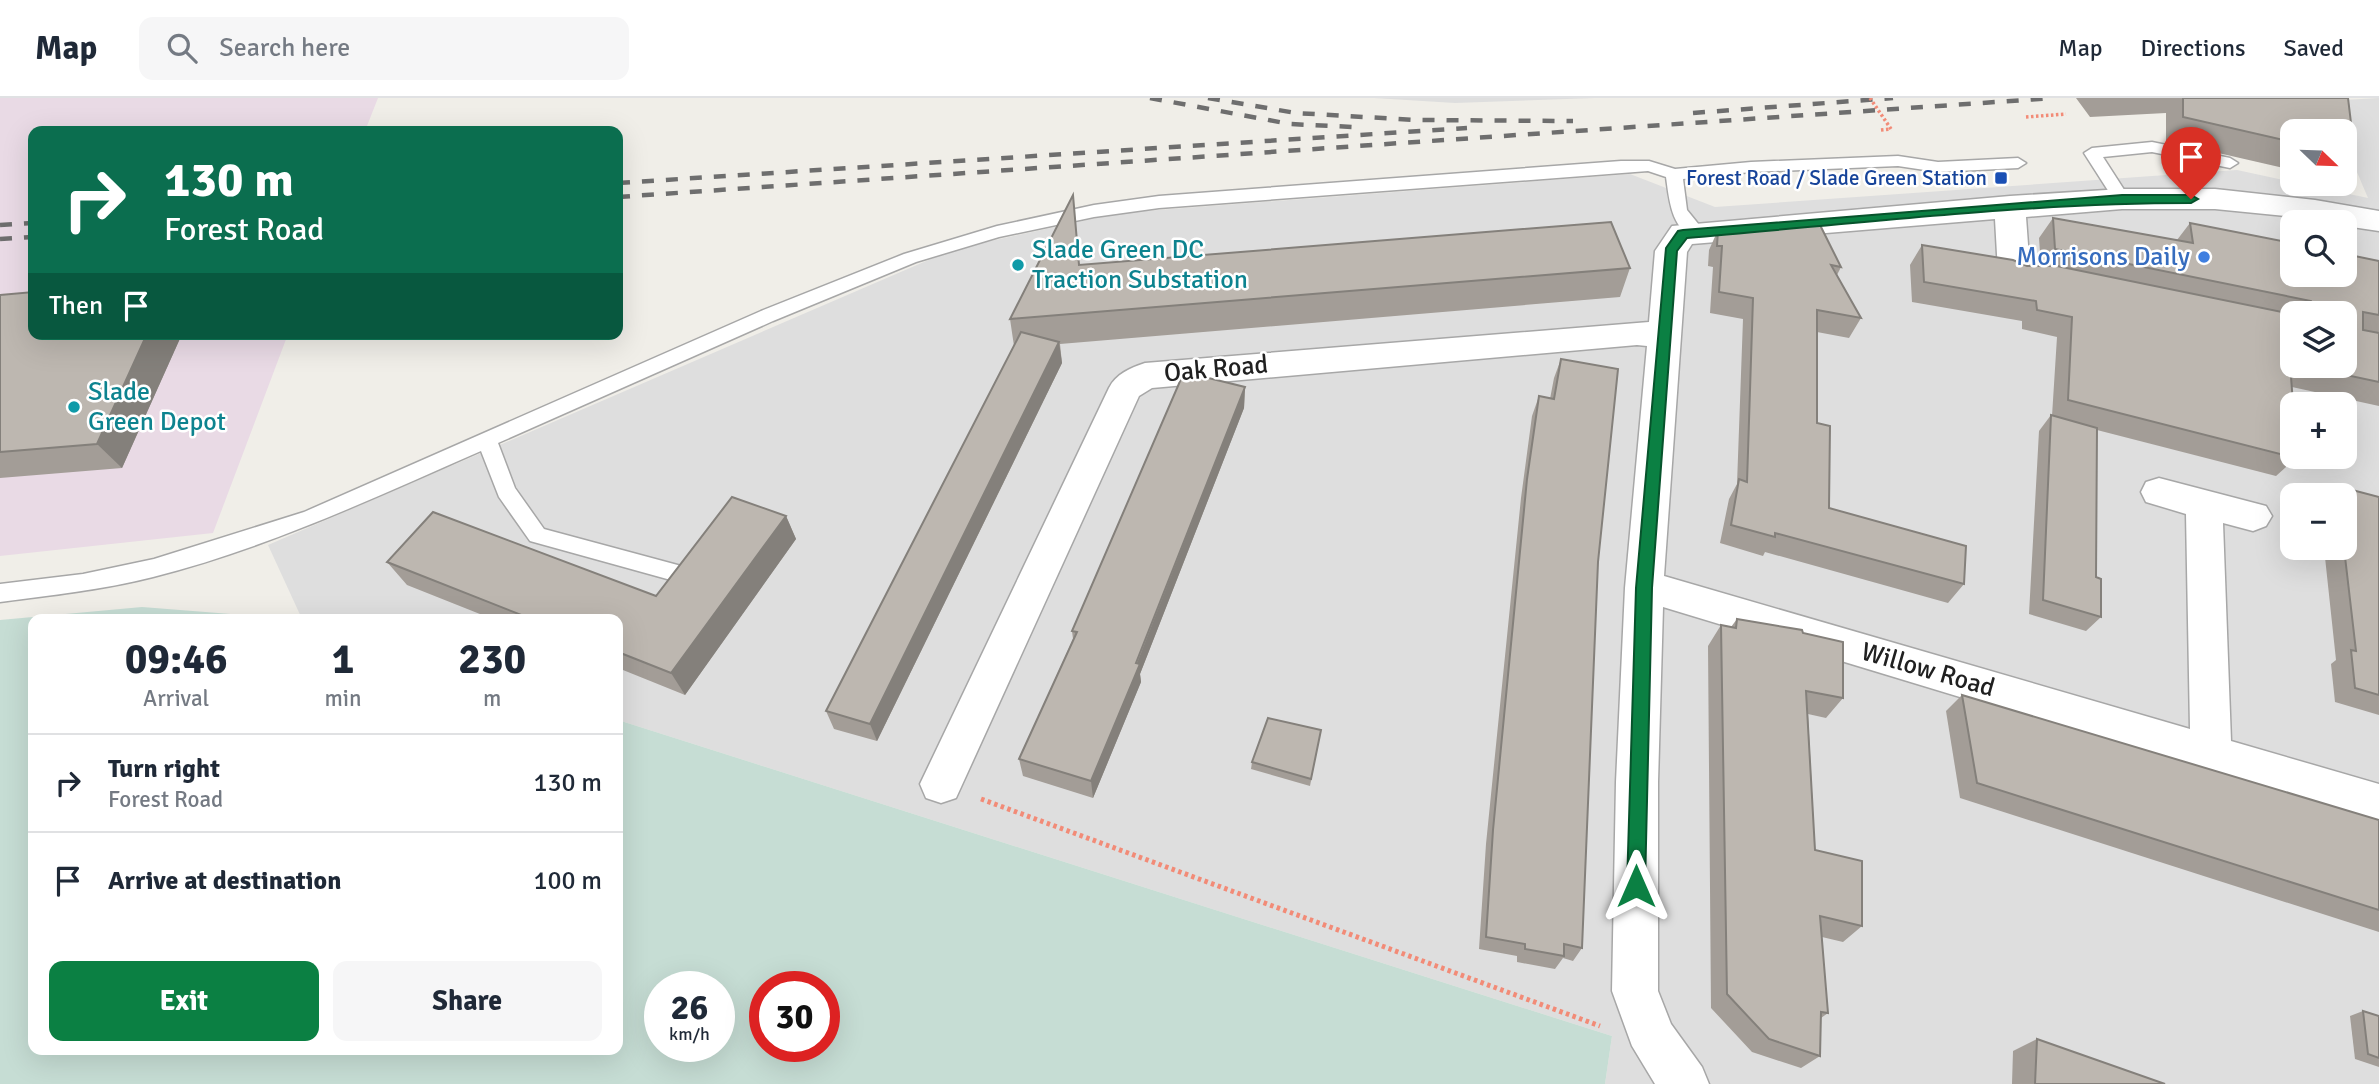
<!DOCTYPE html>
<meta charset="utf-8">
<style>
:root{--surface:#fff;--page:#f6f6f7;--text:#1f2937;--muted:#747a83;--line:#e0e1e3;--accent:#0b8043}
body{margin:0;font-family:Signika,sans-serif;background:var(--page);color:var(--text);height:100vh;display:flex;flex-direction:column;font-size:26px;white-space:nowrap}
*{box-sizing:border-box;margin:0}
p{font-size:23px;color:var(--muted)}
.icon{flex:none;width:38px;height:38px;fill:none;stroke:currentColor;stroke-width:2;stroke-linecap:round;stroke-linejoin:round}
.map{position:relative;flex:1;overflow:hidden}
.side{position:absolute;left:28px;top:516px;width:595px;height:441px;display:flex;flex-direction:column;background:var(--surface);border-radius:14px;box-shadow:0 7px 28px #0002}
.side>*{flex:none}
.top-card{position:absolute;left:28px;top:28px;width:595px;height:214px;border-radius:14px;box-shadow:0 7px 28px #0002;background:#0b6e4f;color:#fff;overflow:hidden}
.needle{width:46px;rotate:113deg}
.controls{position:absolute;left:2280px;top:21px;display:grid;gap:14px}
.controls a{display:grid;place-items:center;width:77px;height:77px;border-radius:14px;background:var(--surface);box-shadow:0 7px 28px #0002;font-size:35px}
.speed{position:absolute;left:644px;top:873px;display:flex;gap:14px;font-size:35px;font-weight:700;text-align:center}
.speed>*{display:grid;place-content:center;width:91px;height:91px;border-radius:50%;background:var(--surface);box-shadow:0 7px 28px #0002;line-height:1}
.speed small{font-size:18px;font-weight:400}
.speed .limit{border:10px solid #d22;background:#fff;color:#111}
.pin{position:absolute;display:grid;place-items:center;width:60px;height:60px;color:#fff;margin:-72px -30px;border-radius:50% 50% 50% 0;rotate:-45deg;box-shadow:0 0 7px #0007}
.pin .icon{rotate:45deg}
.me{position:absolute;width:77px;margin:-38px;rotate:0deg;stroke-linejoin:round;filter:drop-shadow(0 0 5px #0008)}
.turn{display:flex;align-items:center;gap:24px;height:147px;padding:0 21px;font-size:32px}
.turn .icon{width:91px;height:91px;stroke-width:2.5}
.turn b{display:block;font-size:49px;line-height:60px}
.then{display:flex;align-items:center;height:66px;padding:0 21px;background:#0003;gap:14px;font-size:26px}
.eta{display:flex;justify-content:space-evenly;align-items:center;height:119px;text-align:center}
.eta b{font-size:42px;font-weight:800;line-height:49px}
.cta{display:flex;gap:14px;margin-top:auto;padding:14px 21px}
.cta a{flex:1;height:80px;border-radius:14px;background:var(--accent);color:#fff;font-size:28px;font-weight:800;line-height:80px;text-align:center}
.cta a+a{background:var(--page);color:var(--text)}
ul{padding:0;list-style:none}
li{display:flex;align-items:center;gap:21px;height:98px;padding:0 21px;border-top:2px solid var(--line)}
li div{flex:1}
li b{display:block;font-size:26px}
li em{font-style:normal}
header{display:flex;align-items:center;gap:42px;box-sizing:border-box;height:98px;padding:0 35px;background:var(--surface);border-bottom:2px solid var(--line)}
header strong{font-size:33px}
nav{display:flex;gap:38px;margin-inline-start:auto;font-size:24px}
.search{width:490px;height:63px;background:var(--page);display:flex;align-items:center;gap:18px;box-sizing:border-box;padding:0 24px;border-radius:14px;color:var(--muted);font-size:26px}
.map>svg:first-child{display:block}
</style>
<header>
<strong>Map</strong>
<div class="search"><svg class="icon" aria-label="search" viewBox="0 0 24 24"><circle cx="10" cy="10" r="6"/><path d="M15 15l6 6"/></svg>Search here</div>
<nav><a>Map</a><a>Directions</a><a>Saved</a></nav>
</header>
<div class="map">
<svg width="2379" height="986" viewBox="0 0 2379 986">
<rect width="100%" height="100%" fill="#f0eee8"/>
<g fill="#dedede" fill-rule="evenodd">
<path d="M1374 0H1595L1455 5Z"/>
<path d="M2379 0V986H1605L1612 938 618 622V522L302 521 268 447 954 151 1119 115 1630 76 1715 109 2237 72 2368 100 2345 46V33L2326 3ZM2292 124H2345V177H2292ZM2292 215H2345V268H2292ZM2292 306H2345V359H2292ZM2292 397H2345V450H2292Z"/>
</g>
<path fill="#e9dae5" d="M0 0H378L365 33H33V236H288L213 435 0 458Z"/>
<path fill="#c6ddd4" fill-rule="evenodd" d="M142 509 295 521 33 522V952H618V622L1612 938 1605 986H0V522ZM719 889V948H660V889ZM824 889V948H765V889Z"/>
<g fill="none" stroke-linecap="round" stroke-linejoin="round">
<g stroke="#a7a7a7" stroke-width="3">
<g id="lane">
<path d="M2152 44 2230 60 2238 65 2230 70 2152 54 2103 59 2130 101 2128 105H2116L2084 55 2092 50Z"/>
<path d="M1898 58 1938 64 2018 60 2026 65 2018 70 1938 74 1898 68 1751 74 1683 81 1687 112 1704 133 1695 139C1671 132 1669 100 1666 79L1648 73 1159 110 1094 119 999 139 916 164 773 223 498 345 515 390 544 431 685 469 688 475 685 481 678 484 530 443 499 399 481 353C374 400 267 450 153 479 102 492 51 497 0 504V486L83 476 154 461 304 414 761 213 904 156 997 128 1094 107 1159 98 1621 63H1649L1675 71 1751 64Z"/>
</g>
</g>
<g stroke="#a7a7a7" stroke-width="3">
<path id="street" d="M2122 91H2215L2315 102 2379 113V133L2345 128V124L2215 111H2122L2026 119 2030 174 2025 182 2014 185 2003 182 1998 174 1995 121 1692 146 1687 154 1664 478 2190 631 2186 416 2146 404 2141 394 2146 384 2159 380 2266 408 2272 418 2266 428 2253 433 2223 425 2231 643 2379 686V726L1663 509 1658 684V893L1671 926 1702 969 1709 986H1655L1632 948 1612 893 1616 684 1625 490 1647 248 1637 247 1152 290 1139 298 956 700 941 705 926 700 920 686 1109 290C1116 276 1130 270 1145 265L1649 224 1655 153 1672 128 2010 98Z"/>
</g>
<g stroke="#f28b77" stroke-width="3.5" stroke-dasharray="2.5 2.5" stroke-linecap="butt">
<path d="M2026 19 2066 16"/>
<path d="M1881 32 1891 31"/>
</g>
<path stroke="#f28b77" stroke-width="5" stroke-dasharray="3.5 3.5" stroke-linecap="butt" d="M981 701 1600 928"/>
<use href="#lane" fill="#fff" fill-rule="evenodd"/>
<use href="#street" fill="#fff" fill-rule="evenodd"/>
<g stroke="#6e6e6e" stroke-width="4.5" stroke-dasharray="12 12" stroke-linecap="butt">
<path d="M1150 0 1290 26 1354 29"/>
<path d="M1208 0 1296 15 1416 22 1573 23"/>
<path d="M1693 15 1893 0"/>
<path d="M618 85 1467 30"/>
<path d="M618 99 2054 0"/>
<path d="M0 127 33 125"/>
<path d="M0 141 33 139"/>
</g>
<path stroke="#f28b77" stroke-width="3.5" stroke-dasharray="2.5 2.5" stroke-linecap="butt" d="M1870 0 1891 31"/>
</g>
<g fill="#a39d97" fill-rule="evenodd">
<path d="M2076 0H2348L2355 58 2345 69V33H2292V72L2166 43V15L2090 19Z"/>
<path d="M2053 120 2177 142 2190 125 2379 163V308L2292 289 2296 360 2276 378 2097 332 2096 479 2101 519 2086 533 2029 516 2039 333 2051 317 2052 318 2057 239 2022 231V223L1912 204 1910 167 1922 147 2027 168H2041L2039 140ZM2292 215H2345V268H2292Z"/>
<path d="M1718 132 1841 169 1837 177 1861 220 1849 240 1817 234V325L1829 410 1964 486 1948 505 1765 454 1763 458 1720 445 1729 401 1737 386 1743 221 1710 215 1713 169 1708 168 1709 152Z"/>
<path d="M1079 167 1630 170 1620 199 1060 246 1062 265 877 643 834 631 826 613 1014 248 1010 221Z"/>
<path d="M0 197 33 236H182L122 370 0 380Z"/>
<path d="M1561 261 1598 464 1582 850 1573 863 1563 860 1555 871 1517 864V858L1479 851 1486 746 1521 400 1532 318 1539 298 1550 301 1554 280Z"/>
<path d="M1245 289 1244 310 1140 576 1141 584 1093 700 1023 678 1019 661 1073 541 1072 533Z"/>
<path d="M2337 388 2379 399V617L2335 604 2331 566 2336 562 2324 450H2345V397H2326Z"/>
<path d="M786 418 796 441 685 597 618 570V522H495L407 487 387 464 656 498Z"/>
<path d="M1737 521 1803 535 1843 600 1826 620 1808 616 1815 752 1862 828 1843 844 1822 839 1828 915 1821 920 1820 958 1801 970 1752 954 1711 910 1708 548 1721 527 1731 529Z"/>
<path d="M1962 597 2379 722V834L1960 700 1946 613Z"/>
<path d="M1321 632 1310 688 1251 671 1252 664Z"/>
<path d="M2363 913 2379 918V969L2355 961 2350 918Z"/>
<path d="M2037 941 2165 986H2012L2013 953Z"/>
</g>
<g fill="#84807b">
<path d="M147 236H182L122 370 97 346Z"/>
<path d="M1059 244 1062 265 877 643 870 626Z"/>
<path d="M1245 289 1244 310 1140 576 1141 584 1093 700 1091 683Z"/>
<path d="M786 418 796 441 685 597 671 575Z"/>
</g>
<g fill="#bdb7b0" stroke="#84807b" stroke-width="2">
<path d="M2183 0H2348L2355 58 2345 56V33H2292V44L2183 19Z"/>
<path d="M1073 97 1079 167 1611 124 1630 170 1010 221Z"/>
<path d="M2053 120 2193 145 2190 125 2292 145V177H2345V156L2379 163V217L2363 214V232L2379 235V284L2304 268H2345V215H2312L2311 203 2055 151Z"/>
<path d="M1820 127 1841 169 1831 167 1861 220 1817 212V325L1830 328 1829 410 1966 448 1964 486 1775 435V439L1731 427 1739 381 1747 384 1753 200 1719 194 1722 148H1717L1718 132Z"/>
<path d="M1922 147 2013 162 2027 168H2057L2292 216V265H2290L2293 306 2292 359H2296V360L2068 302 2072 219 2037 212 2036 203 1924 184Z"/>
<path d="M33 194V236H147L97 346 0 354V197Z"/>
<path d="M1021 234 1059 244 870 626 826 613Z"/>
<path d="M1561 261 1618 271 1598 464 1582 850 1564 846V858L1525 851V846L1486 839 1493 732 1527 381 1539 298 1554 301Z"/>
<path d="M1184 274 1245 289 1136 565 1140 566 1091 683 1019 661 1077 534 1072 533Z"/>
<path d="M2051 317 2097 330 2096 479 2101 481V519L2043 502Z"/>
<path d="M2337 388 2379 399V597L2355 590 2351 552 2356 553 2344 450 2345 397H2338Z"/>
<path d="M732 399 786 418 671 575 618 554V522H534L387 464 433 414 656 498Z"/>
<path d="M1737 521 1802 532 1803 535 1843 544V600L1806 593 1815 752 1862 763V828L1820 818 1828 915 1821 914 1820 958 1769 941 1727 896 1721 527 1736 530Z"/>
<path d="M1962 597 2379 722V812L1977 685Z"/>
<path d="M1268 620 1321 632 1311 681 1252 664Z"/>
<path d="M2363 913 2379 918V960L2368 956Z"/>
<path d="M2037 941 2165 986H2035Z"/>
</g>
<path fill="#0b8043" stroke="#07532c" stroke-width="2" d="M2122 97H2191L2198 101 2191 105C2023 105 1854 126 1687 140L1677 153 1652 490 1645 788 1642 795 1636 797 1629 795 1627 788 1636 490 1666 150 1678 133 1683 132Z"/>
<rect fill="#1a4fb4" stroke="#fff" stroke-width="2.5" x="1994" y="73" width="14" height="14" rx="3.5"/>
<circle fill="#3f7fe0" stroke="#fff" stroke-width="2.5" cx="2204" cy="159" r="7"/>
<g fill="#0f9aa8" stroke="#fff" stroke-width="2.5">
<circle cx="1018" cy="167" r="7"/>
<circle cx="74" cy="309" r="7"/>
</g>
<g text-anchor="middle" dominant-baseline="central" stroke-width="5" stroke-linejoin="round" paint-order="stroke">
<g font-size="21" fill="#164399" stroke="#fff" text-anchor="end">
<text x="1987" y="80">Forest Road / Slade Green Station</text>
</g>
<g font-size="26" fill="#0d838f" stroke="#fff" text-anchor="start">
<text x="1032" y="152">Slade Green DC<tspan x="1032" dy="30">Traction Substation</tspan></text>
<text x="88" y="294">Slade<tspan x="88" dy="30">Green Depot</tspan></text>
</g>
<g font-size="26" fill="#366cbe" stroke="#fff" text-anchor="end">
<text x="2190" y="159">Morrisons Daily</text>
</g>
<g font-size="26" fill="#202020" stroke="#fff">
<text transform="translate(1216 271) rotate(-5)">Oak Road</text>
<text transform="translate(1928 572) rotate(16)">Willow Road</text>
</g>
</g>
</svg>
<div class="controls">
<a><svg class="needle" viewBox="-14 -14 28 28"><path d="M0-13l5 13h-10z" fill="#e53935"/><path d="M0 13l5-13h-10z" fill="#747a83"/></svg></a>
<a><svg class="icon" aria-label="search" viewBox="0 0 24 24"><circle cx="10" cy="10" r="6"/><path d="M15 15l6 6"/></svg></a>
<a><svg class="icon" aria-label="layers" viewBox="0 0 24 24"><path d="M12 4l9 5-9 5-9-5zM3 14l9 5 9-5"/></svg></a>
<a>+</a>
<a>−</a>
</div>
<div class="speed"><div>26<small>km/h</small></div><div class="limit">30</div></div>
<div class="pin" style="left:2191px;top:101px;background:#d93025"><svg class="icon" aria-label="arrive" viewBox="0 0 24 24"><path d="M6 21V4h12l-3 4 3 4H6"/></svg></div>
<svg class="me" style="left:1636px;top:788px" viewBox="-20 -20 40 40"><path d="M0-17L14 15 0 8-14 15z" fill="#0b8043" stroke="#fff" stroke-width="4"/></svg>
<div class="top-card">
<div class="turn"><svg class="icon" aria-label="right" viewBox="0 0 24 24"><path d="M7 20v-9h11M14 6l5 5-5 5"/></svg><div><b>130 m</b>Forest Road</div></div>
<div class="then">Then<svg class="icon" aria-label="arrive" viewBox="0 0 24 24"><path d="M6 21V4h12l-3 4 3 4H6"/></svg></div>
</div>
<section class="side">
<div class="eta">
<div><b>09:46</b><p>Arrival</p></div>
<div><b>1</b><p>min</p></div>
<div><b>230</b><p>m</p></div>
</div>
<ul>
<li><svg class="icon" aria-label="right" viewBox="0 0 24 24"><path d="M7 20v-9h11M14 6l5 5-5 5"/></svg><div><b>Turn right</b><p>Forest Road</p></div><em>130 m</em></li>
<li><svg class="icon" aria-label="arrive" viewBox="0 0 24 24"><path d="M6 21V4h12l-3 4 3 4H6"/></svg><div><b>Arrive at destination</b></div><em>100 m</em></li>
</ul>
<div class="cta"><a>Exit</a><a>Share</a></div>
</section>
</div>
